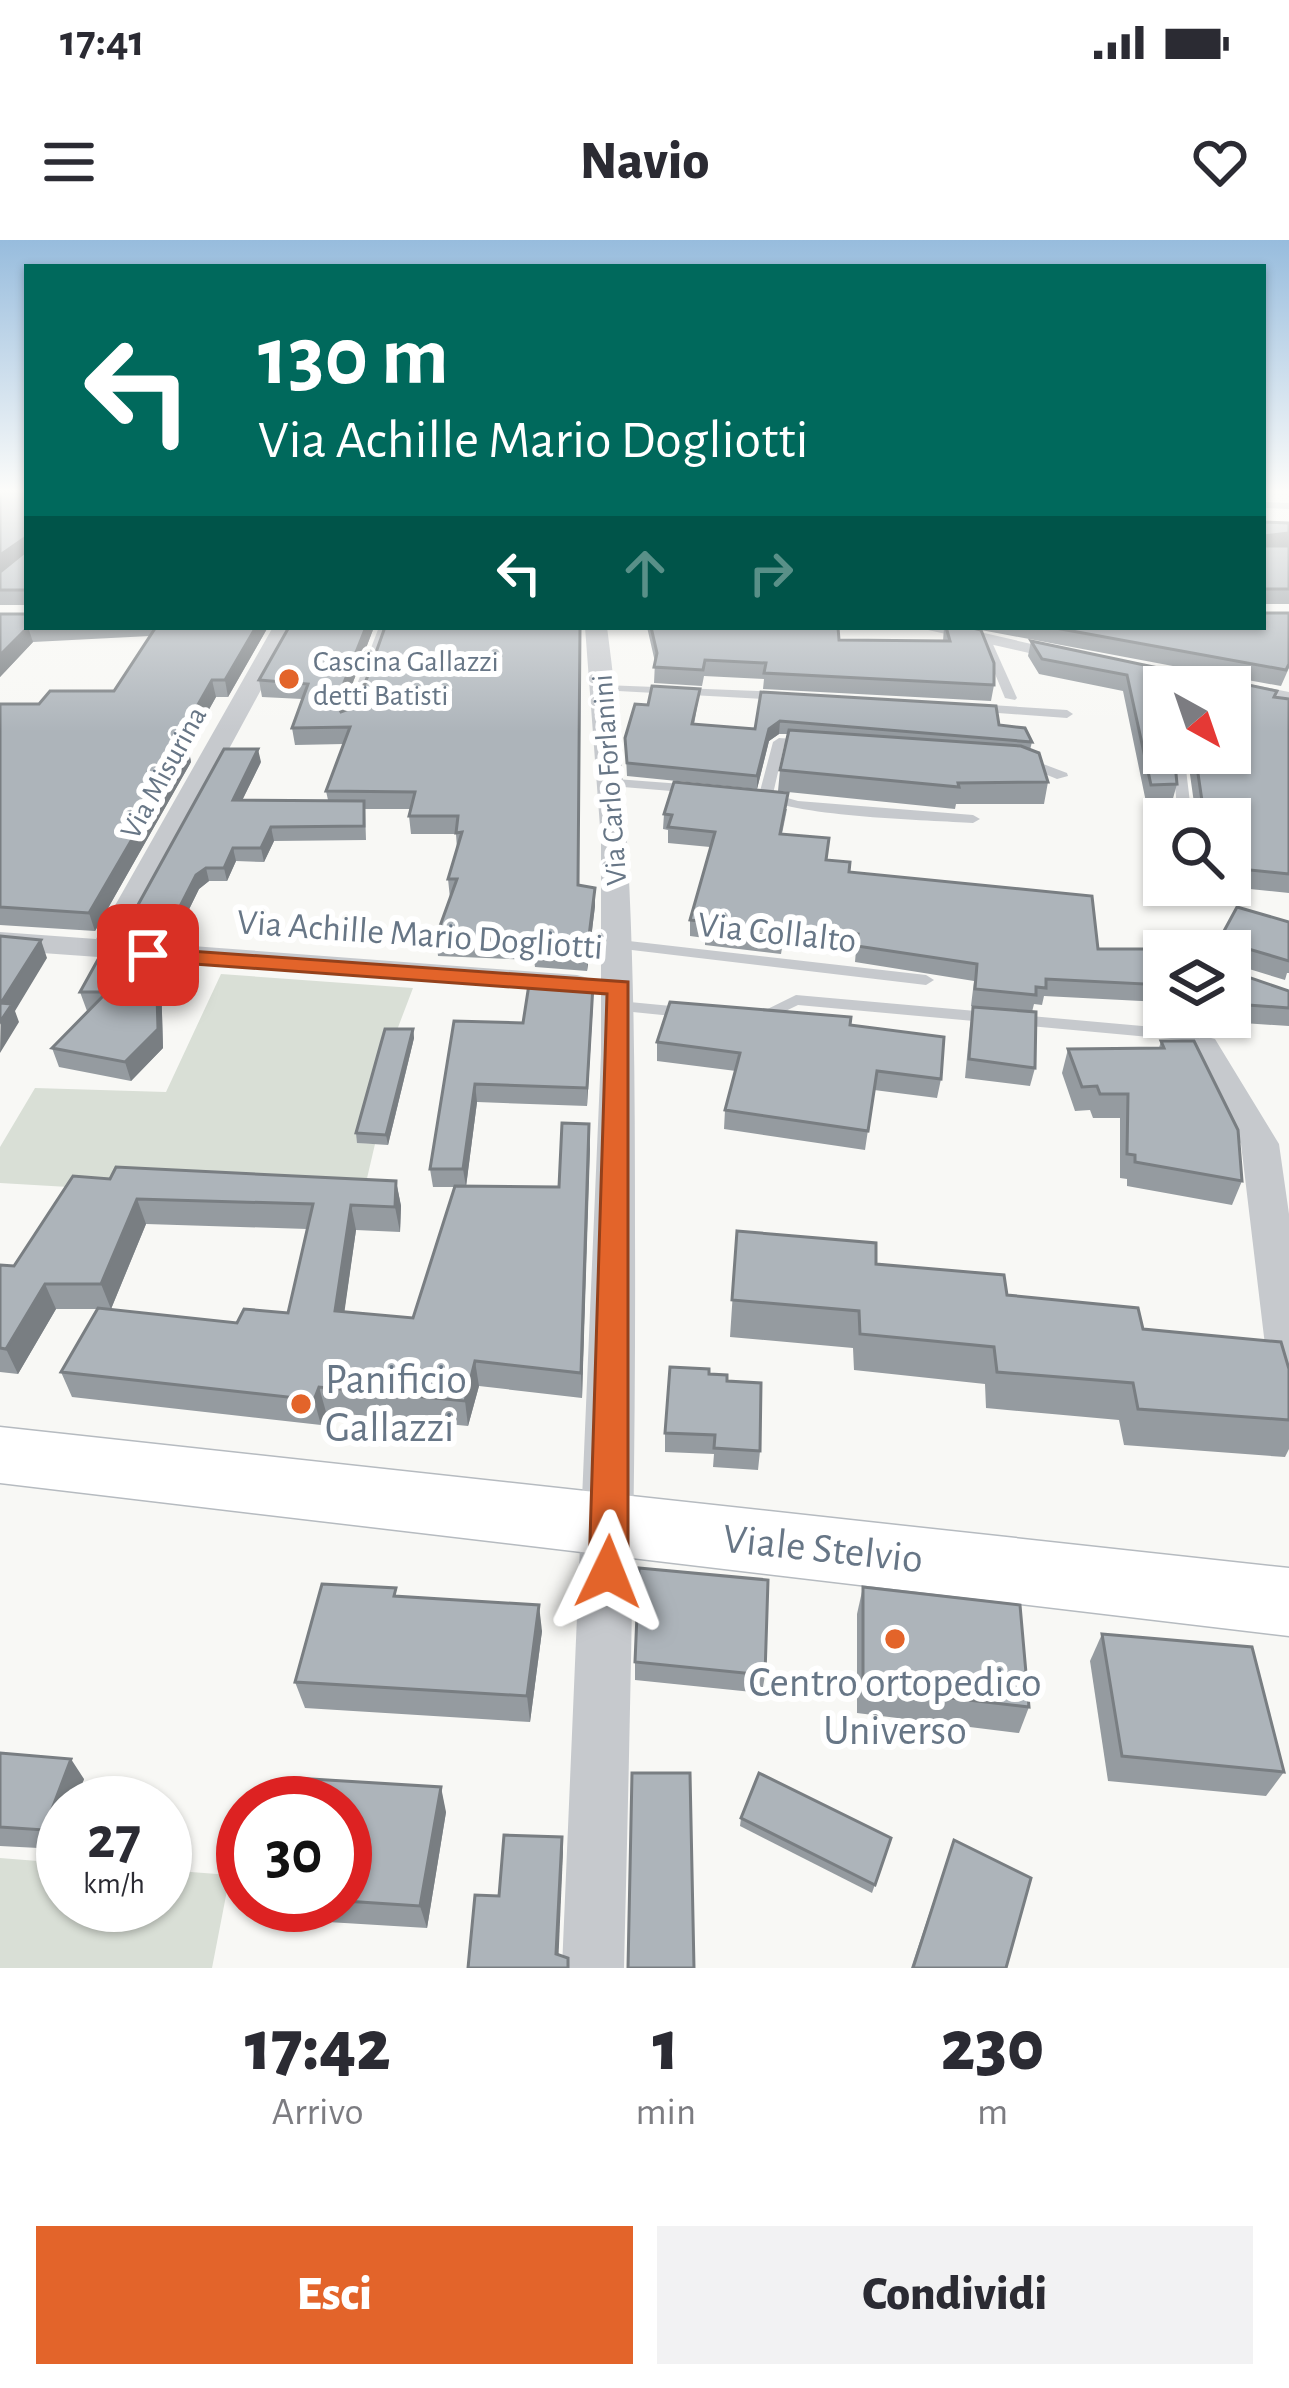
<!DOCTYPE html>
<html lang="it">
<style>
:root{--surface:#fff;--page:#f2f2f3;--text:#2b2b33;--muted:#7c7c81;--accent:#e3642a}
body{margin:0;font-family:"Alegreya Sans",sans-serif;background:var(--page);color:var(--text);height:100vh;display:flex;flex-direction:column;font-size:45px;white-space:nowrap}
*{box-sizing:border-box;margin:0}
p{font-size:39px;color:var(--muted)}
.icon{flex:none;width:66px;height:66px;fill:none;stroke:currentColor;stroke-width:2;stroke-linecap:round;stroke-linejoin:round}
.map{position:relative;height:1728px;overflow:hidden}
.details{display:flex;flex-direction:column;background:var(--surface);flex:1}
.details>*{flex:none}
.guide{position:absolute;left:24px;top:24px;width:1242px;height:366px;border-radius:0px;box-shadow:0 3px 9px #0004;background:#00695c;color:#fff;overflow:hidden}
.needle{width:78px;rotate:140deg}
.tools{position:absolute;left:1143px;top:426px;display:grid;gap:24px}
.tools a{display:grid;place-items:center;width:108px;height:108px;border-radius:0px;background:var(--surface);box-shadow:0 3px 9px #0004;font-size:60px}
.speed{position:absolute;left:36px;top:1536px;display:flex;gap:24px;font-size:60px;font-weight:700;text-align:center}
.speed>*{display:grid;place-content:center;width:156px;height:156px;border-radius:50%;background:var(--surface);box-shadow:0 3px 9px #0004;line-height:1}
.speed small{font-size:30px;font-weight:400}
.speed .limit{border:18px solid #d22;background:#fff;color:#111}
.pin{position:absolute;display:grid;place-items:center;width:102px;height:102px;color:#fff;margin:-51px;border-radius:24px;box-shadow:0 6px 18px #0006}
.me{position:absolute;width:132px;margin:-66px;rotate:2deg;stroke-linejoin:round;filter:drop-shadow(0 0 9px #0008)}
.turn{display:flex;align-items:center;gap:42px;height:252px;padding:0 36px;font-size:54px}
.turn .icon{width:156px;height:156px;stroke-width:2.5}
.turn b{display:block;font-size:84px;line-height:102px}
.lanes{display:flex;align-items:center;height:114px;padding:0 36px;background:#0003;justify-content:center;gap:60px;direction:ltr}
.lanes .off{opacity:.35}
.eta{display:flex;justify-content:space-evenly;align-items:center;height:204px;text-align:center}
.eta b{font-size:72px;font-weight:800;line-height:84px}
.primary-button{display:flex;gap:24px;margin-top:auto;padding:24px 36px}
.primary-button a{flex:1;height:138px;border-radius:0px;background:var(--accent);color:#fff;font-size:48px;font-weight:800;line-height:138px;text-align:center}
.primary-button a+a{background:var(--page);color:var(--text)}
.status{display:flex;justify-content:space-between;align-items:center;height:84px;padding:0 60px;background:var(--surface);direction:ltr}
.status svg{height:33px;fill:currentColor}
header{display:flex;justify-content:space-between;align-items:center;height:156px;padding:0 36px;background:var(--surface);font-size:54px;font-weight:800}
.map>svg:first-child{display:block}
</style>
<div class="status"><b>17:41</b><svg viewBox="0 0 49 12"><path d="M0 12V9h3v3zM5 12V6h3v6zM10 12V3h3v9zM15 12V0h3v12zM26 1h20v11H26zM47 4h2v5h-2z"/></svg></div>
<header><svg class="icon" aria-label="menu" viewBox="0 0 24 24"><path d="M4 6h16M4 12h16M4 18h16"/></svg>Navio<svg class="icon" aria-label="heart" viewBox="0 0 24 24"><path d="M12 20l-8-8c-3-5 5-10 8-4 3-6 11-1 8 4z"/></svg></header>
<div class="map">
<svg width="1289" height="1728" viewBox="0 0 1289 1728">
<rect width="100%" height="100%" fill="#f8f8f5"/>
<g fill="#d9dfd6">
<path d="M221 734 413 748 394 798H382L358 903 375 904 361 964 0 943V907L35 848 166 852Z"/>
<path d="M0 1618 63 1623V1665H165V1630L230 1635 212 1728H0Z"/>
</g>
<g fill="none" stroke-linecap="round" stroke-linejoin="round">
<g stroke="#b6bbc0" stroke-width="3">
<path id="secondary" d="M0 1187 1289 1328V1396L0 1243Z"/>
</g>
<g fill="#c6c9cd" fill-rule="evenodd">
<path d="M1263 262 1289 263V269L1263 268Z"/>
<path d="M379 387H389L355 481 345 484 343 481Z"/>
<path d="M986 397 991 400 1017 458 1015 460 1005 458 981 400Z"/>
<path d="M604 445 781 452 787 456 781 460 600 450V446Z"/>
<path d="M976 464 1067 470 1073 474 1067 478 972 471V465Z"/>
<path d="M779 498 809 500 815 504 809 508 784 506 773 554 798 561 973 575 980 579 973 583C930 580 788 577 759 555L773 502Z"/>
<path d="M1172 513H1184L1192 579H1178Z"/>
<path d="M1022 516 1067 533 1068 536 1057 539 1018 523V517Z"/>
<path d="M616 539 695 545 702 549 695 553 611 546 609 543Z"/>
<path d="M620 700 926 735 934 740 926 745 615 708 612 705Z"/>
<path d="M796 755 1187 790 1212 807 1203 812 1182 800 798 765 761 783H749L747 779Z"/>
<path d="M619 761 692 768 700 773 692 778 613 770 611 766 613 762Z"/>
</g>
<g fill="#c6c9cd" fill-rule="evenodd">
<path d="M273 387H295L125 701 577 735 588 738 593 745 588 752 0 710V692L96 699Z"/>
<path d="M585 387H607C634 589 635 790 635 993 636 1238 630 1483 624 1728H562L601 814V600Z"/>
<path d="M915 387H958L1088 417 1077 424Z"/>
<path d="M1230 440 1289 452V466L1218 447Z"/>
<path d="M1203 796 1215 799 1279 904 1289 974V1140L1273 1134 1267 1122 1241 904 1186 807Z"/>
</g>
<use href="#secondary" fill="#fff" fill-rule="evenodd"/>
</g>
<g fill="#959ba0" fill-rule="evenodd">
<path d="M0 251H27V387H268L228 457H216L188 507 191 522 95 691 0 685V464H39L114 451 150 396 33 402 0 437V374H26V365H0Z"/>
<path d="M1263 282 1289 283V364H1264V373H1289V428L1281 446 1231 437 1234 442 1275 457 1289 459V653L1210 645H1230V579H1180L1183 566 1194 563 1187 513H1230L1164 447 1177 544 1172 562H1146L1123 451 1039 434 1028 416 1031 401 1196 436H1226L981 390 994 445 991 461 763 449 764 439 704 436 702 446 654 443 655 422 647 387H838L839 400 943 401 944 387H1263Z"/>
<path d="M374 387 342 471 579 645 595 666 587 731 535 727 534 720 438 716 436 697 450 658 448 639 457 609 456 594H411L409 576 411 569H365L366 600 274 601 264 622 236 621 227 641H209L199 649 174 700 132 697 128 683 261 522 242 560H328L326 551 344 504 295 505 292 488 302 459 262 457 259 440Z"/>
<path d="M700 449 694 485 755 489 761 452 999 485 1032 502 1030 510 1048 542 1044 564H956L955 569 778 551 780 530 788 494H779L769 501 757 549 627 536 625 498 648 465Z"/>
<path d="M787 569 782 594 849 632 1098 709 1164 741V752L1161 762 1044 756 1042 765 1034 764 1032 772 971 766 974 741 855 722 856 710 783 702 781 714 705 705V698L690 696V680L710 607 668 603V590L663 589 664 574Z"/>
<path d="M1289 682V733H1287L1285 740 1236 725 1233 726V732L1289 751V786L1228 782 1226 777H1230V711H1214L1217 704Z"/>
<path d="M160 727 159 730 161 739 163 808 131 841 59 827 52 808 89 771H87L80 752Z"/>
<path d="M593 745 587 866 477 862 466 946 559 947 589 884 582 1158 479 1146 468 1186 326 1172 321 1185 72 1157 61 1132 97 1069H56L18 1134 0 1132V1025L14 1026 110 939 396 941 401 966 400 992 356 990 344 1072 413 1078 455 947H433L430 929 454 781 523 783ZM146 984 307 989 288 1073 237 1083 111 1069Z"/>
<path d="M973 767 1035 828 1030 846 965 838 970 785Z"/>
<path d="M850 785 941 839 937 858 874 850 865 910 724 889 725 870 736 831 657 821V802Z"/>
<path d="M413 789 414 798 388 905 357 903 356 893Z"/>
<path d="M1161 801 1242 941 1232 965 1127 946V939L1120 938V878H1093L1090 870 1075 871 1062 833 1068 809 1159 808Z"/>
<path d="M737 991 1143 1089 1289 1129V1209L1285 1217 1124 1205 1119 1180 986 1168 985 1144 854 1130 853 1108 730 1097Z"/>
<path d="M709 1134 727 1141 760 1211 758 1230 713 1227 714 1214 665 1212V1193Z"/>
<path d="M863 1347 1029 1467 1019 1493 857 1473V1374Z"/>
<path d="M398 1356 542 1391 530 1482 305 1468 295 1442Z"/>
<path d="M1102 1394 1284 1532 1266 1556 1108 1541 1090 1421Z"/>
<path d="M635 1422 765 1435 762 1453 635 1440Z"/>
<path d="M0 1513 84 1539 75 1563H63V1596L58 1609 0 1606Z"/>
<path d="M345 1563 446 1572 427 1688 278 1679 271 1665H345Z"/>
<path d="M741 1578 891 1598 872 1653 740 1586Z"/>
<path d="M954 1600 1006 1728H911Z"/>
</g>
<g fill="#797e82">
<path d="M1289 293V307L1263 309V296Z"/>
<path d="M26 297 27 313 0 333V315Z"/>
<path d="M28 387 33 402 0 437V415Z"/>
<path d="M256 387H268L228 457 225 440Z"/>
<path d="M366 387H374L339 479 336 463Z"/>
<path d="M212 440 216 457 188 507 191 522 95 691 89 673 179 498Z"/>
<path d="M780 481 779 494 769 501 757 549V536L769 489Z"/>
<path d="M258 509 261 522 236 573 233 560Z"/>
<path d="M271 587 274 601 264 622 261 608Z"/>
<path d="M233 608 236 621 227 641 224 628Z"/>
<path d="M206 628 209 641 199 649 174 700 170 686 196 635Z"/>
<path d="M595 648V666L587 731V712Z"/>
<path d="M41 700 47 718 15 771 19 782 0 813 1 763Z"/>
<path d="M1242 707 1236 725 1230 727 1233 711Z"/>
<path d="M155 709 160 727 159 730 161 739 163 808 131 841 125 822 149 721Z"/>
<path d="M593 745V762L587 866V848Z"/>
<path d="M413 789 414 798 388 905 386 895Z"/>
<path d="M475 844 477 862 466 947 463 929Z"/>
<path d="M589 884 590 909 582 1158 581 1133Z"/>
<path d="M396 941 401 966 400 992 395 967Z"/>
<path d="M137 959 146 984 111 1069 101 1044Z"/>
<path d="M351 965 356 990 341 1096 335 1071Z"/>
<path d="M45 1044 56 1069 18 1134 6 1109Z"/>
<path d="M475 1121 479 1146 468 1186 465 1161Z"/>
<path d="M319 1147 326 1172 321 1185 314 1160Z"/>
<path d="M539 1365 542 1391 530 1482 527 1456Z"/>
<path d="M71 1519 84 1539 75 1563H63V1596L58 1609 44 1590Z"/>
<path d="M441 1547 446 1572 427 1688 420 1666Z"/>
<path d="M562 1597 563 1612 558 1728 556 1714Z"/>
</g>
<g fill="#adb4ba" stroke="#797e82" stroke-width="3">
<path d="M0 251H27L28 387 0 415V374H26V350H0V332L26 311V297L0 315Z"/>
<path d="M1263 282 1289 283V293L1263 296Z"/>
<path d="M1263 297 1267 306H1289V349H1264V373H1289V424L1286 430 1050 387H1263Z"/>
<path d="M156 387H256L225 440H212L179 498H184L180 505H187L89 673 0 667V464H39L50 451H114Z"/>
<path d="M289 387H366L336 463 341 472 357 466 385 387H580L578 645 595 648 587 712 534 708 535 701 436 697 457 639H448L462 592 456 593 458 576H409L415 552 326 551 350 487 292 488 308 444 259 440Z"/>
<path d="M651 387H838L839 400 950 401 946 387H968L981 390 994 423V445L764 433 766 423 705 420 703 430 654 427 657 413Z"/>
<path d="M1031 401 1196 436H1230L1234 442 1277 451 1274 457 1289 459V634L1230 628V579H1186L1183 566 1202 561 1195 513H1230V447H1164V513H1174L1177 544 1151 545 1127 435 1042 419Z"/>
<path d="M652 446 700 449 692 484 755 489 761 452 996 466 999 485 1025 488 1032 502 780 481 769 489 757 536 627 523 625 498 635 464 648 465Z"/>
<path d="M789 490 1021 506 1039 513 1048 542 958 543 959 547 780 530Z"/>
<path d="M224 509H258L233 560 364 561V586L271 587 261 608H233L224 628H206L196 635 170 686 128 683Z"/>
<path d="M674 542 788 553 780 594 829 598 826 620 850 622 849 632 1092 656 1098 709H1149L1164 741V745L1046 739V748L1036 747V755L975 749 977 724 857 706 858 694 784 685 783 697 705 689 707 682 690 680 715 592 668 587 672 575 664 574Z"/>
<path d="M1237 667 1289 682V721L1242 707 1233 711V732L1289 751V768L1234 764 1230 749V711H1219L1217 704Z"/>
<path d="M0 696 41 700 1 763 12 764 0 782Z"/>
<path d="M106 705 155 709 149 721H156L158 789 125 822 52 808 107 752H80Z"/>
<path d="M530 738 593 745 587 848 475 844 463 929H430L454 781 523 783Z"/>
<path d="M670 762 851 777 850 785 944 797 941 839 877 831 868 891 725 870 740 813 657 802Z"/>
<path d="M973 767 1036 772 1035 828 969 819Z"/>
<path d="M385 789H413L386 895 356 893Z"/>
<path d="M1161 801H1194L1238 890 1242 941 1135 922V915L1127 914 1128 854H1100L1097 846 1082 847 1068 809 1164 808Z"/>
<path d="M562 883 589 884 581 1133 475 1121 465 1161 319 1147 314 1160 61 1132 98 1068 237 1083 244 1069 288 1073 313 964 137 959 101 1044H45L6 1109 0 1108V1025L14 1026 73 936 110 939 116 927 396 941 395 967 351 965 335 1071 413 1078 455 946 559 947Z"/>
<path d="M737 991 876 1003V1024L1004 1035 1007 1055 1138 1068 1143 1089 1281 1102 1289 1129V1180L1138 1169 1133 1143 997 1132 994 1107 860 1094 859 1071 732 1060Z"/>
<path d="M670 1127 709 1129V1134L727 1135V1141L761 1143 760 1211 714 1208 715 1195 665 1193Z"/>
<path d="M639 1328 768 1340 765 1435 635 1422Z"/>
<path d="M322 1344 396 1348 394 1356 539 1365 527 1456 295 1442Z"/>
<path d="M863 1347 1020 1365 1029 1467 863 1448Z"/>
<path d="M1102 1394 1252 1407 1284 1532 1122 1516Z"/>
<path d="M0 1513 71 1519 44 1590 0 1587Z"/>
<path d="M632 1533H690L694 1728H628Z"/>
<path d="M759 1533 891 1598 875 1645 741 1578Z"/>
<path d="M295 1538 441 1547 420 1666 345 1661V1563H289Z"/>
<path d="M504 1595 562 1597 556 1714 568 1718V1728H468L475 1655 499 1656Z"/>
<path d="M954 1600 1031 1638 1006 1728H913Z"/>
</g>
<linearGradient id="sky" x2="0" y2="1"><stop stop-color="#97bcdd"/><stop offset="0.51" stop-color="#fcfcfa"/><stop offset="1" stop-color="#fcfcfa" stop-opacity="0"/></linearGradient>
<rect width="1289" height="492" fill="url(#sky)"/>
<path fill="#e3642a" stroke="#94411b" stroke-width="3" d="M148 708 628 742V1332L622 1345 608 1350 595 1345 589 1332 607 754 140 720V710Z"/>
<g fill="#e3642a" stroke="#fff" stroke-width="4.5">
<circle cx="289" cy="439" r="12"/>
<circle cx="301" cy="1164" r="12"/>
<circle cx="895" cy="1399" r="12"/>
</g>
<g text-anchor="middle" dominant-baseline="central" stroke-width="12" stroke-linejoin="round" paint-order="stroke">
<g font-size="30" fill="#677686" stroke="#fff" text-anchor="start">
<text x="313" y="422">Cascina Gallazzi<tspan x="313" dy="34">detti Batisti</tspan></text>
</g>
<g font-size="30" fill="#677686" stroke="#fff">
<text transform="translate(164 533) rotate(-61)">Via Misurina</text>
<text transform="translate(610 540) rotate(-94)">Via Carlo Forlanini</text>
</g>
<g font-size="36" fill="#677686" stroke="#fff">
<text transform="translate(777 693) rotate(6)">Via Collalto</text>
<text transform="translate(420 695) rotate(4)">Via Achille Mario Dogliotti</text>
</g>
<g font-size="42" fill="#677686" stroke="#fff" text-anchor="start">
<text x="325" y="1140">Panificio<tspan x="325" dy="48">Gallazzi</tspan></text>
<text x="895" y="1443" text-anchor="middle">Centro ortopedico<tspan x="895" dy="48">Universo</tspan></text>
</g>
<g font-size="42" fill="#677686" stroke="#fff">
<text transform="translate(823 1309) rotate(6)">Viale Stelvio</text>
</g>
</g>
</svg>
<div class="tools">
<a><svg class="needle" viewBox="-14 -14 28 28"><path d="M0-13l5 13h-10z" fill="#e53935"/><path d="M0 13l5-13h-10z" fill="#7c7c81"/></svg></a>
<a><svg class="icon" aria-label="search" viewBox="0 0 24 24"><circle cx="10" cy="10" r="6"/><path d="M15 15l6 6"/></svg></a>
<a><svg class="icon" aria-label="layers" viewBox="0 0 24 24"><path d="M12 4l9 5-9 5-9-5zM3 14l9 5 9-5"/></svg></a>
</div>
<div class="speed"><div>27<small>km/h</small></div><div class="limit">30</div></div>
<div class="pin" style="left:148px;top:715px;background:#d93025"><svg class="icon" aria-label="arrive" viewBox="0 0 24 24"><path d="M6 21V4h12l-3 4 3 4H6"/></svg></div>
<svg class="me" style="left:608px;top:1332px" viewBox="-20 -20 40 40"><path d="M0-17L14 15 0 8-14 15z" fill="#e3642a" stroke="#fff" stroke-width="4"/></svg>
<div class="guide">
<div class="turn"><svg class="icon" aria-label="left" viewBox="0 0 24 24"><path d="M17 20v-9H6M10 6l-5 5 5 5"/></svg><div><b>130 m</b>Via Achille Mario Dogliotti</div></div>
<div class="lanes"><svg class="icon" aria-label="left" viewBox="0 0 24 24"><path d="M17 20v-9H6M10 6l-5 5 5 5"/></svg><svg class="icon off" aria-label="ahead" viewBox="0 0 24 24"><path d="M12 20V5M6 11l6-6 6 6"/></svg><svg class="icon off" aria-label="right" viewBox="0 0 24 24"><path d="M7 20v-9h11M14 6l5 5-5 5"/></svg></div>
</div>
</div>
<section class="details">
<div class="eta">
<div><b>17:42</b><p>Arrivo</p></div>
<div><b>1</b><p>min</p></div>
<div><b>230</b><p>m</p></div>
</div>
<div class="primary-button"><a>Esci</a><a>Condividi</a></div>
</section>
